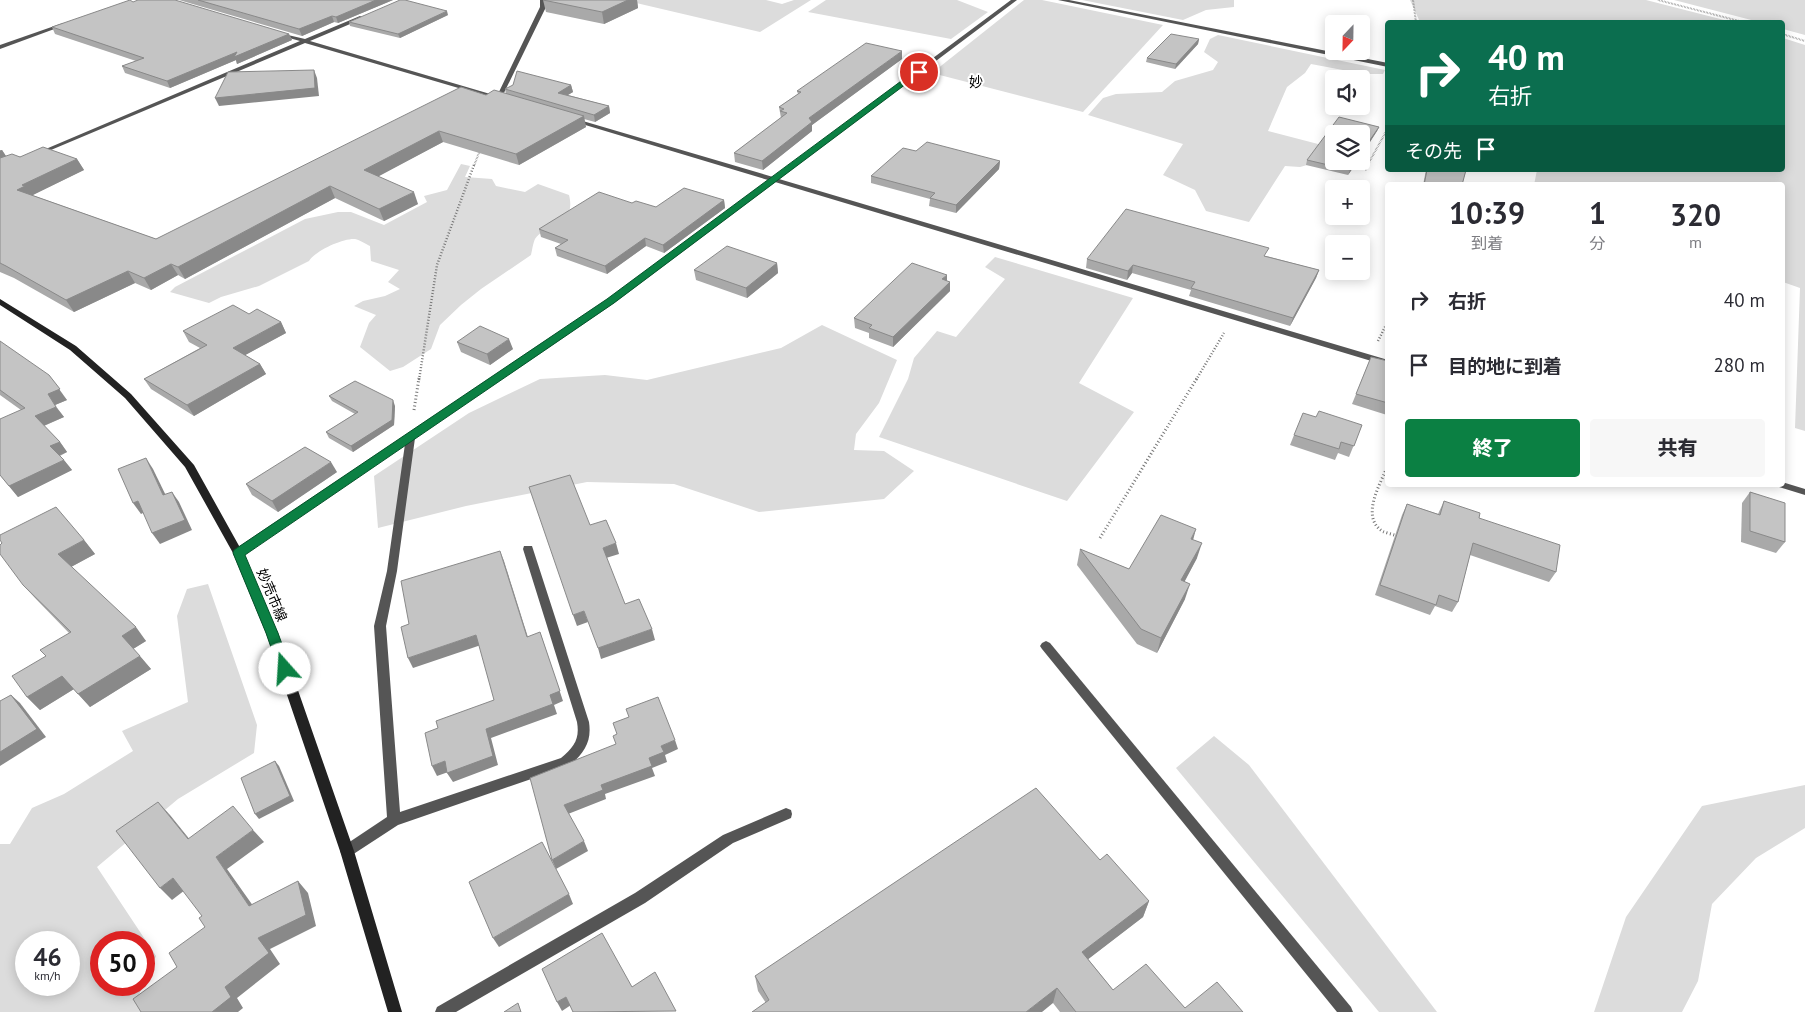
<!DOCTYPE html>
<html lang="ja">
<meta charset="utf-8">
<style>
:root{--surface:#fff;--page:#f7f7f7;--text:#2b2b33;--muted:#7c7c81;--accent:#0b8043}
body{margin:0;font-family:"PT Sans","Noto Sans JP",sans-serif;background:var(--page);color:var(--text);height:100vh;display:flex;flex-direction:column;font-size:19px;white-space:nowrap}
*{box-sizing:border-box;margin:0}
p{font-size:16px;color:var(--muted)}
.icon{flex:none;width:28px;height:28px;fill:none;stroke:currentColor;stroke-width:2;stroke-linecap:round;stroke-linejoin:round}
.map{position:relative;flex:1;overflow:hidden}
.panel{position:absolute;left:1385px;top:182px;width:400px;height:305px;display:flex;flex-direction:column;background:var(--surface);border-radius:5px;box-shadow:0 2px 12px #0003}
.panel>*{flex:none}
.banner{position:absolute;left:1385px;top:20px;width:400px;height:152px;border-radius:5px;box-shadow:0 2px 12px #0003;background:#0b6e4f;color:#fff;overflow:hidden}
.needle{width:32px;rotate:202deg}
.buttons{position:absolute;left:1325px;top:15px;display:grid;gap:10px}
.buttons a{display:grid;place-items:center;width:45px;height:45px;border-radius:5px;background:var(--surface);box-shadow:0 2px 12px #0003;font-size:25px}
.speed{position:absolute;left:15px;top:931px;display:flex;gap:10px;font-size:25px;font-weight:700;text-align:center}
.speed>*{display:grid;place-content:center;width:65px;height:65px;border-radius:50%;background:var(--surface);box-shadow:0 2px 12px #0003;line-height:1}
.speed small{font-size:12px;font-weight:400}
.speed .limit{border:8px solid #d22;background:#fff;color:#111}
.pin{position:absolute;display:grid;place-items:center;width:42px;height:42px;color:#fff;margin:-21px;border:2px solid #fff;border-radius:50%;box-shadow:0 1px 5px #0007}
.me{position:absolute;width:55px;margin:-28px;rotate:341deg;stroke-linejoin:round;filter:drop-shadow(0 0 4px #0008)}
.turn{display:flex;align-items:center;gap:18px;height:105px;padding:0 20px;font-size:22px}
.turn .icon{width:65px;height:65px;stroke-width:2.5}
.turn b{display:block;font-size:35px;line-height:42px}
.then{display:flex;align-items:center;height:48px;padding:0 20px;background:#0003;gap:10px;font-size:19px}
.eta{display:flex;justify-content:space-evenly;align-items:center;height:85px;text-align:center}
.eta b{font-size:30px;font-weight:800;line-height:35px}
.button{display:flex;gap:10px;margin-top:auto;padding:10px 20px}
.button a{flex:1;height:58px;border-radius:5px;background:var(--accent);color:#fff;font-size:20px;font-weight:800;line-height:58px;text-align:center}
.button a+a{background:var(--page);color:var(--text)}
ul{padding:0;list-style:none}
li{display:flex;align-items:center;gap:15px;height:65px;padding:0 20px}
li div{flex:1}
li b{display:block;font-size:19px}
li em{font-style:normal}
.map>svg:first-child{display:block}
</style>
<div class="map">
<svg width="1805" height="1012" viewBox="0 0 1805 1012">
<rect width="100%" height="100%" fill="#fff"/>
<g fill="#dcdcdc" fill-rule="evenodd">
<path d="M635 0H766L782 4 794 0H811L760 32 632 2Z"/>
<path d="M826 0H957L988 12 951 39 808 12Z"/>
<path d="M1024 0H1042L1163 25 1083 112 932 73Z"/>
<path d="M1082 0H1234V7L1206 10 1183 20Z"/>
<path d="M1410 0H1646L1732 22H1420Z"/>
<path d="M1674 0H1805V35L1783 29 1782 22H1759Z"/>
<path d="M1218 35 1385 70 1383 74H1364L1311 64 1305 73 1287 87 1268 131 1318 144 1332 155 1329 159 1300 167 1285 166 1249 222 1206 211 1195 190 1163 175 1183 144 1088 115 1103 98 1116 94 1162 92 1175 81 1213 70 1218 62 1204 52 1210 39Z"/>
<path d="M1783 38 1805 45V431L1795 428 1800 288 1783 282 1782 185H1534L1537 170H1782Z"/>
<path d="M461 164 470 166 465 177 492 179 496 186 525 192 538 184 569 195C577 226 546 223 535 239 533 243 532 251 531 255L481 289 461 305 440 325 431 349 403 367 390 371 360 347 369 323 376 315 354 306 363 301 385 296 400 289 388 282 399 270 371 261 370 246C366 244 360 240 355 239 343 238 315 251 309 261L259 286 221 297 209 303 170 292 175 287 305 219 338 212H351L384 225 427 202 424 196 447 190Z"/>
<path d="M995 257 1133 298 1079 383 1134 412 1067 501 879 437 908 379 914 358 937 331 956 337 1005 279 985 267Z"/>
<path d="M822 325 897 360 879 403 856 434 854 450 884 451 914 471 884 499 759 512 674 484 587 482 466 506 378 528 374 476 469 413 540 379 605 375 647 380 781 348Z"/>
<path d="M208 584 257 725 254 753 178 799 97 867 156 956 144 984V942H101V985H143L136 1002 143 1012H0V844H10L32 808 64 794 133 751 122 731 188 702 177 616 187 589ZM26 942H69V985H26Z"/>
<path d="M1214 736 1249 765 1437 1012H1379L1176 768Z"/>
<path d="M1805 785V828L1756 858 1712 904 1698 981 1682 1012H1594L1626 917 1702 806Z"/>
</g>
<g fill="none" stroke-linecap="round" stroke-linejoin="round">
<g stroke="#777" stroke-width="2" stroke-dasharray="0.5 1" stroke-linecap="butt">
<path d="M1413 0 1416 22"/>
<path d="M1658 0 1743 22"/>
<path d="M1782 34 1805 41"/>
<path d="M474 166 480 150"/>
<path d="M1367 166 1388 128"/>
</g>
<g stroke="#777" stroke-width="2.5" stroke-dasharray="1 2" stroke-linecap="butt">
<path d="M1365 170 1368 165"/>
<path d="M1378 341 1388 321"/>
<path d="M419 380 437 265 474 165"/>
<path d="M1196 380 1224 333"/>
</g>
<g stroke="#777" stroke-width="3" stroke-dasharray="1 2.5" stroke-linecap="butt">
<path d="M414 410 419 378"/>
<path d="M1388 465C1381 483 1360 516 1382 531 1386 533 1392 534 1397 536"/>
<path d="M1100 538 1197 378"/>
</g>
<g fill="#555" fill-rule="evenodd">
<path d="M540 0H546V7L501 99H496L305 43 39 155 34 154 300 41 275 34V32L305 39 360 16 362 17V19L310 41 497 96 540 7Z"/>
<path d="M1011 0H1017L779 179 1388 360V366L775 182 614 303 415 438 397 571 386 626 400 812 561 758C574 747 580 739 577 722L523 549 524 546H532L533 549 589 722C592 742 584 753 569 766L398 825 352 855 347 857 342 855 340 851 342 847 387 817 374 626 387 571 405 444 242 556H234L233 553 234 550 608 299 768 180 572 121V119H576L773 177Z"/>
<path d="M1058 0H1069L1388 63V67Z"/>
<path d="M63 23 68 24 0 49V45Z"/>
<path d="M1782 482 1805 489V495L1779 487 1777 485H1782Z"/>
<path d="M1046 641 1050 643 1351 1007 1353 1012H1337L1042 649 1040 646 1042 643Z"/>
<path d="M786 808 791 810 792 814 791 818 733 843 645 903 456 1012H435L437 1007 635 893 723 835Z"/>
</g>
<path fill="#222" fill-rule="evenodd" d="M0 299 76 346 131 394 194 465 243 553 278 633 354 851 402 1012H388L340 851 266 633 233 553 185 467 125 398 70 350 0 305Z"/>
</g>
<g fill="#a9a9a9">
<path d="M179 0H393L338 23 334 22 302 36Z"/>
<path d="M543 0H637L638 8 604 24 546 12Z"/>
<path d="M448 15 400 38 350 26 349 22Z"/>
<path d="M52 27 289 34 292 40 237 64 236 60 170 88 125 73 122 66 136 61 55 34Z"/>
<path d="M1199 39 1198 44 1175 69 1146 62 1147 58Z"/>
<path d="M902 59 812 125V131L763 170 735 162 734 153 781 118 779 107 798 94 797 91Z"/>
<path d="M571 85 573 92 568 95 609 106 610 113 595 122 584 119 586 127 519 165 443 142 378 176 418 204 384 221 335 198 185 279 178 275 151 290 135 283 74 312 14 278 0 272V150H2L6 156 77 159 84 170 32 195 156 239 486 95 506 94 505 89Z"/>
<path d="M1379 127 1377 131 1348 175 1306 165 1307 160Z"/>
<path d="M916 151 1000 161 999 169 956 213 929 206 930 199 871 183V176Z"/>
<path d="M1426 170H1466L1462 185H1423Z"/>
<path d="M724 200 725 208 664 253 646 246 607 274 557 256 555 248 561 244 541 237 539 229 632 203 656 207Z"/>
<path d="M1266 256 1319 270 1316 278 1290 326 1189 296 1191 290 1132 273 1127 280 1086 268 1087 259Z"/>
<path d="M777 263 778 273 747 298 696 280 694 270Z"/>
<path d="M947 281 950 282V291L893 347 869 338V333L855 328 854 318Z"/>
<path d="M249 314 281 322 286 333 245 355 260 364 266 374 194 416 151 389 144 379 200 348 189 342 183 331Z"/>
<path d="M0 341 67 400 55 405 64 417 44 426 60 442 67 452 60 456 72 470 18 497 0 475 21 410 0 395Z"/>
<path d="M457 342 513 349 490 365 461 352Z"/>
<path d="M1371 357 1388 361 1387 415 1352 404Z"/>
<path d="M329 396 395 406 394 425 353 452 329 438 326 432 355 414 332 401Z"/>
<path d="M1316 417 1362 425 1349 457 1338 453 1335 460 1290 445 1294 435Z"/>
<path d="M337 472 278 512 252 495 246 484Z"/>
<path d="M1750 492 1785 542 1776 553 1741 542 1742 503Z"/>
<path d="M1444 501 1479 518 1556 572 1549 582 1470 555 1458 602 1452 612 1435 606 1430 615 1375 595 1402 515 1407 504 1438 514Z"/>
<path d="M84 540 95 554 71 567 146 641 133 649 151 669 90 707 74 689 40 710 27 697 46 656 69 633 35 598 23 585Z"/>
<path d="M1193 540 1197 558 1184 582 1185 599 1157 653 1137 644 1077 565 1080 549 1129 569Z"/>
<path d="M1100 860 1149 901 1143 917 1088 959 1113 990 1185 1008 1243 1012H1060L1053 1003H766L758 991 755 976Z"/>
</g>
<g fill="#898989">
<path d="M376 0H393L338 23 336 17Z"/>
<path d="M628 0H637L638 8 604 24 602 12Z"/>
<path d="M447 11 448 15 400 38 398 34Z"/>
<path d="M332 16 334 22 302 36 299 29Z"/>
<path d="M289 34 292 40 237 64 236 60 170 88 167 81 237 52Z"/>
<path d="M1199 39 1198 44 1175 69 1176 64Z"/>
<path d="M902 51V59L812 125V131L763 170 762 161 809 118Z"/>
<path d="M314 70 317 78 319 96 219 106 215 98Z"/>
<path d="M571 85 573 92 559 100 558 93Z"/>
<path d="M609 106 610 113 595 122 594 115Z"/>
<path d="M584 116 586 127 519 165 516 154Z"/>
<path d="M1379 127 1377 131 1361 156V153Z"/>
<path d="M439 131 443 142 368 182 364 170Z"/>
<path d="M2 150 9 161 0 165V151Z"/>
<path d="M77 159 84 170 31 196 17 190 22 185Z"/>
<path d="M1000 161 999 169 956 213V205Z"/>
<path d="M1356 161H1358L1348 175 1350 170Z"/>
<path d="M330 186 335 198 185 279 178 267Z"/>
<path d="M414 192 418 204 384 221 379 209Z"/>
<path d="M724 200 725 208 664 253 663 245Z"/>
<path d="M645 238 646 246 607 274 605 266Z"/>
<path d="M777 263 778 273 747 298 746 288Z"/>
<path d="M171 264 178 275 151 290 144 278Z"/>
<path d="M1133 265 1132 273 1127 280 1128 271Z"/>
<path d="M1319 270 1316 278 1290 326 1293 318Z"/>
<path d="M128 271 135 283 74 312 66 300Z"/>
<path d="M947 275V284L942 279Z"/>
<path d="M950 282V291L893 347V337Z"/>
<path d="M281 322 286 333 238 359 233 348Z"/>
<path d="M509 339 513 349 490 365 487 354Z"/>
<path d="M260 364 266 374 194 416 187 405Z"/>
<path d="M49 375 67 400 55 405 48 394Z"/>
<path d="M393 400 395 406 394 425 353 452 351 446Z"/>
<path d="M56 407 64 417 43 426 35 416Z"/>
<path d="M60 442 67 452 58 456 50 446Z"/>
<path d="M146 458 153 469 171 506 163 495Z"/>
<path d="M64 460 72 470 18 497 9 486Z"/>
<path d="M331 462 337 472 278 512 272 501Z"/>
<path d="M172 492 179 502 192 530 160 544 152 533Z"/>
<path d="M138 501 145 512 141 514 133 503Z"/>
<path d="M1196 529 1192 544 1191 539Z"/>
<path d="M84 540 95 554 69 568 58 554Z"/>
<path d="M616 543 619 554 606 558 603 548Z"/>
<path d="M1202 543 1197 558 1177 596 1181 580Z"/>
<path d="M500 551 504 561 531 647 527 637Z"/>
<path d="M1190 584 1185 599 1157 653 1161 638Z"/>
<path d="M584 611 588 622 577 626 573 615Z"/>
<path d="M136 627 146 641 133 649 122 636Z"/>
<path d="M652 629 655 640 601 659 598 648Z"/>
<path d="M540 632 563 701 554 705 557 714 491 738 498 765 453 782 447 773 486 729 550 695Z"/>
<path d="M476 635 481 645 413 668 408 658Z"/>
<path d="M140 656 151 669 90 707 78 694Z"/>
<path d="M62 676 74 689 40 710 27 697Z"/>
<path d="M11 695 20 703 46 737 0 766V752Z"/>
<path d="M675 740 678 749 665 755 667 762 652 768 655 776 605 794 606 799 568 814 564 805 649 758 661 746Z"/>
<path d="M275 761 279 766 294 801 259 819 255 814Z"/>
<path d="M445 761 451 771 437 776 432 766Z"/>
<path d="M158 802 170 815 199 851 188 839Z"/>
<path d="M253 830 264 842 227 869 261 917 249 906 216 857Z"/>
<path d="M584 841 588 851 556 869 552 860Z"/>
<path d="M173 878 185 890 172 900 160 888Z"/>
<path d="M298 881 308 893 316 926 270 949 280 964 237 998 243 1008 238 1012H212L225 987Z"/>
<path d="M569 894 573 904 499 947 493 938Z"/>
<path d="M1149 901 1143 917 1078 967 1082 952Z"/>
<path d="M1057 988 1053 1003 1042 1012H1026Z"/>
<path d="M566 997 571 1005 562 1011 557 1002Z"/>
</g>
<g fill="#c4c4c4" stroke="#898989">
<path d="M130 0 133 2 138 0H175L289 34 234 57 237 52 167 81 122 66 144 58 52 27Z"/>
<path d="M198 0H376L336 17 332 16 299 29Z"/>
<path d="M400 0H405L447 11 398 34 349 22Z"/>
<path d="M543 0H628L602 12Z"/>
<path d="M1171 34 1199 39 1176 64 1147 58Z"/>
<path d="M866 43 902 51 809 118 812 122 762 161 734 153 787 113 780 111 784 109 779 107 801 92 797 91Z"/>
<path d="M314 70 315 88 215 98 228 72Z"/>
<path d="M517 71 571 85 558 93 609 106 594 115 505 89 513 85Z"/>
<path d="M461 87 486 95 494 90 584 116 516 154 439 131 364 170 414 192 379 209 330 186 178 267 171 264 144 278 128 271 66 300 6 266 0 263V158L12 154 20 157 43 147 77 159 22 185 25 186 17 190 156 239Z"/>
<path d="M1339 117 1379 127 1361 153V134H1334V161H1356L1350 170 1307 160Z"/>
<path d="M927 142 1000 161 956 205 930 198 935 193 871 176 903 148 916 151Z"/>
<path d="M1427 170H1466L1462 185H1424Z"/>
<path d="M684 188 724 200 663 245 645 238 605 266 555 248 568 240 539 229 599 192 632 203 636 201 656 207Z"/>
<path d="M1126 209 1269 248 1264 256 1319 270 1293 318 1191 288 1195 282 1133 265 1128 271 1087 259Z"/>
<path d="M727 246 777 263 746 288 694 270Z"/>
<path d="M912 263 947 275 942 279 950 282 893 337 869 328 872 325 854 318Z"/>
<path d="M233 305 249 314 257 309 281 322 233 348 260 364 187 405 144 379 207 345 183 331Z"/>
<path d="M480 326 509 339 487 354 457 342Z"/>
<path d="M0 341 49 375 60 389 48 394 56 407 35 416 60 442 50 446 64 460 9 486 0 475V419L25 408 0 390Z"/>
<path d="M1371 357 1388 361V403L1356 394Z"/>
<path d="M355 381 393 400 392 420 351 446 326 432 358 412 329 396Z"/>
<path d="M1319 411 1362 425 1354 446 1341 442 1339 449 1294 435 1303 413 1316 417Z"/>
<path d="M305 447 331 462 272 501 246 484Z"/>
<path d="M146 458 163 495 172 492 185 520 152 533 138 501 133 503 118 469Z"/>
<path d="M570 475 590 525 606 520 616 543 603 548 625 604 639 599 652 629 598 648 584 611 573 615 529 487Z"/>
<path d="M1750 492 1785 503V542L1750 531Z"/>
<path d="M1444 501 1480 513 1479 518 1560 545 1556 572 1473 543 1458 602 1439 595 1436 605 1380 585 1407 504 1440 515Z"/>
<path d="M56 507 84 540 58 554 136 627 122 636 140 656 78 694 62 676 27 697 12 676 46 656 40 650 71 632 23 585 0 554V545L2 543 0 540V535Z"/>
<path d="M1161 515 1196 529 1191 539 1202 543 1181 580 1190 584 1161 638 1141 629 1080 549 1129 569Z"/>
<path d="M500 551 527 637 540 632 560 691 550 695 553 704 486 729 493 756 447 773 445 761 432 766 425 733 438 728 436 721 494 700 476 635 408 658 401 627 409 624 401 581Z"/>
<path d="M11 695 37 729 0 752V701Z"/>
<path d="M658 697 675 740 661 746 664 752 649 758 652 766 601 785 603 790 564 805 584 841 552 860 530 778 616 744 613 736 617 734 613 723 629 717 626 709Z"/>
<path d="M275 761 290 796 255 814 241 778Z"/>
<path d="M1036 788 1100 860 1107 854 1149 901 1082 952 1113 990 1146 964 1185 1008 1217 982 1243 1012H1076L1057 988 1026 1012H752L769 1000 755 976Z"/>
<path d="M158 802 188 839 233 806 253 830 216 857 249 906 298 881 306 915 258 938 269 953 225 987 231 997 212 1012H141L133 999 177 967 169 953 205 927 199 918 202 916 173 878 160 888 116 831Z"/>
<path d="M542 842 569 894 493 938 469 882Z"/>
<path d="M602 933 632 987 655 972 676 1011 573 1012 566 997 557 1002 542 969Z"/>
<path d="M518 1003 521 1012H504Z"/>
</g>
<path fill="#0b8043" stroke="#07532c" d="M916 70 922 72 614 303 245 555 278 633 291 669 289 673 285 674 280 673 266 633 233 553 234 550 607 299Z"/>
<g text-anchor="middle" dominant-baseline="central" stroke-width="4" stroke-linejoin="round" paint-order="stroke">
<g font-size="14" fill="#000" stroke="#fff">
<text x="976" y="82">妙</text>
</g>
<g font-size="14" fill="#000" stroke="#fff">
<text transform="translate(272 595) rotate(67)">妙売市線</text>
</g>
</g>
</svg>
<div class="buttons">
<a><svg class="needle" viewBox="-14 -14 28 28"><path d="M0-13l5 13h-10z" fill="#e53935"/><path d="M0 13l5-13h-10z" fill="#7c7c81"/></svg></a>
<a><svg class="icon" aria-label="sound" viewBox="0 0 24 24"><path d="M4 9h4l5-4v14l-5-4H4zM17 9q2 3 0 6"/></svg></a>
<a><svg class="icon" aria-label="layers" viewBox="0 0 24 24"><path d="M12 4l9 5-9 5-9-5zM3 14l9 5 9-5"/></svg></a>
<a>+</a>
<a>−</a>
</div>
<div class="speed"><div>46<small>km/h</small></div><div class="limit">50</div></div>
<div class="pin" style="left:919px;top:72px;background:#d93025"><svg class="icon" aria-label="arrive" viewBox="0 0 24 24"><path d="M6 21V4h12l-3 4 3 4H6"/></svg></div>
<svg class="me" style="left:285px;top:669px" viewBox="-20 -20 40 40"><circle r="19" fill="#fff"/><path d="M0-13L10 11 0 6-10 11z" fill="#0b8043"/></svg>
<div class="banner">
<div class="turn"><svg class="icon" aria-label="right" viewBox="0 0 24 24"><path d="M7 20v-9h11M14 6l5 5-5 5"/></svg><div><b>40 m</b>右折</div></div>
<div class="then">その先<svg class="icon" aria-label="arrive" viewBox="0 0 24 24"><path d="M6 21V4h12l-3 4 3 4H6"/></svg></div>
</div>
<section class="panel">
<div class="eta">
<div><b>10:39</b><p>到着</p></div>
<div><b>1</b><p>分</p></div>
<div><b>320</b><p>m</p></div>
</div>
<ul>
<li><svg class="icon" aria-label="right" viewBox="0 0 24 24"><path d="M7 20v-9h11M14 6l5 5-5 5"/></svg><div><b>右折</b></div><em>40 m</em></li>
<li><svg class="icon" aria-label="arrive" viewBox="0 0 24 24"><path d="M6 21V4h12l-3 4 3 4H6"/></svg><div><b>目的地に到着</b></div><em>280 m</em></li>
</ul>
<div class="button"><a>終了</a><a>共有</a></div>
</section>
</div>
